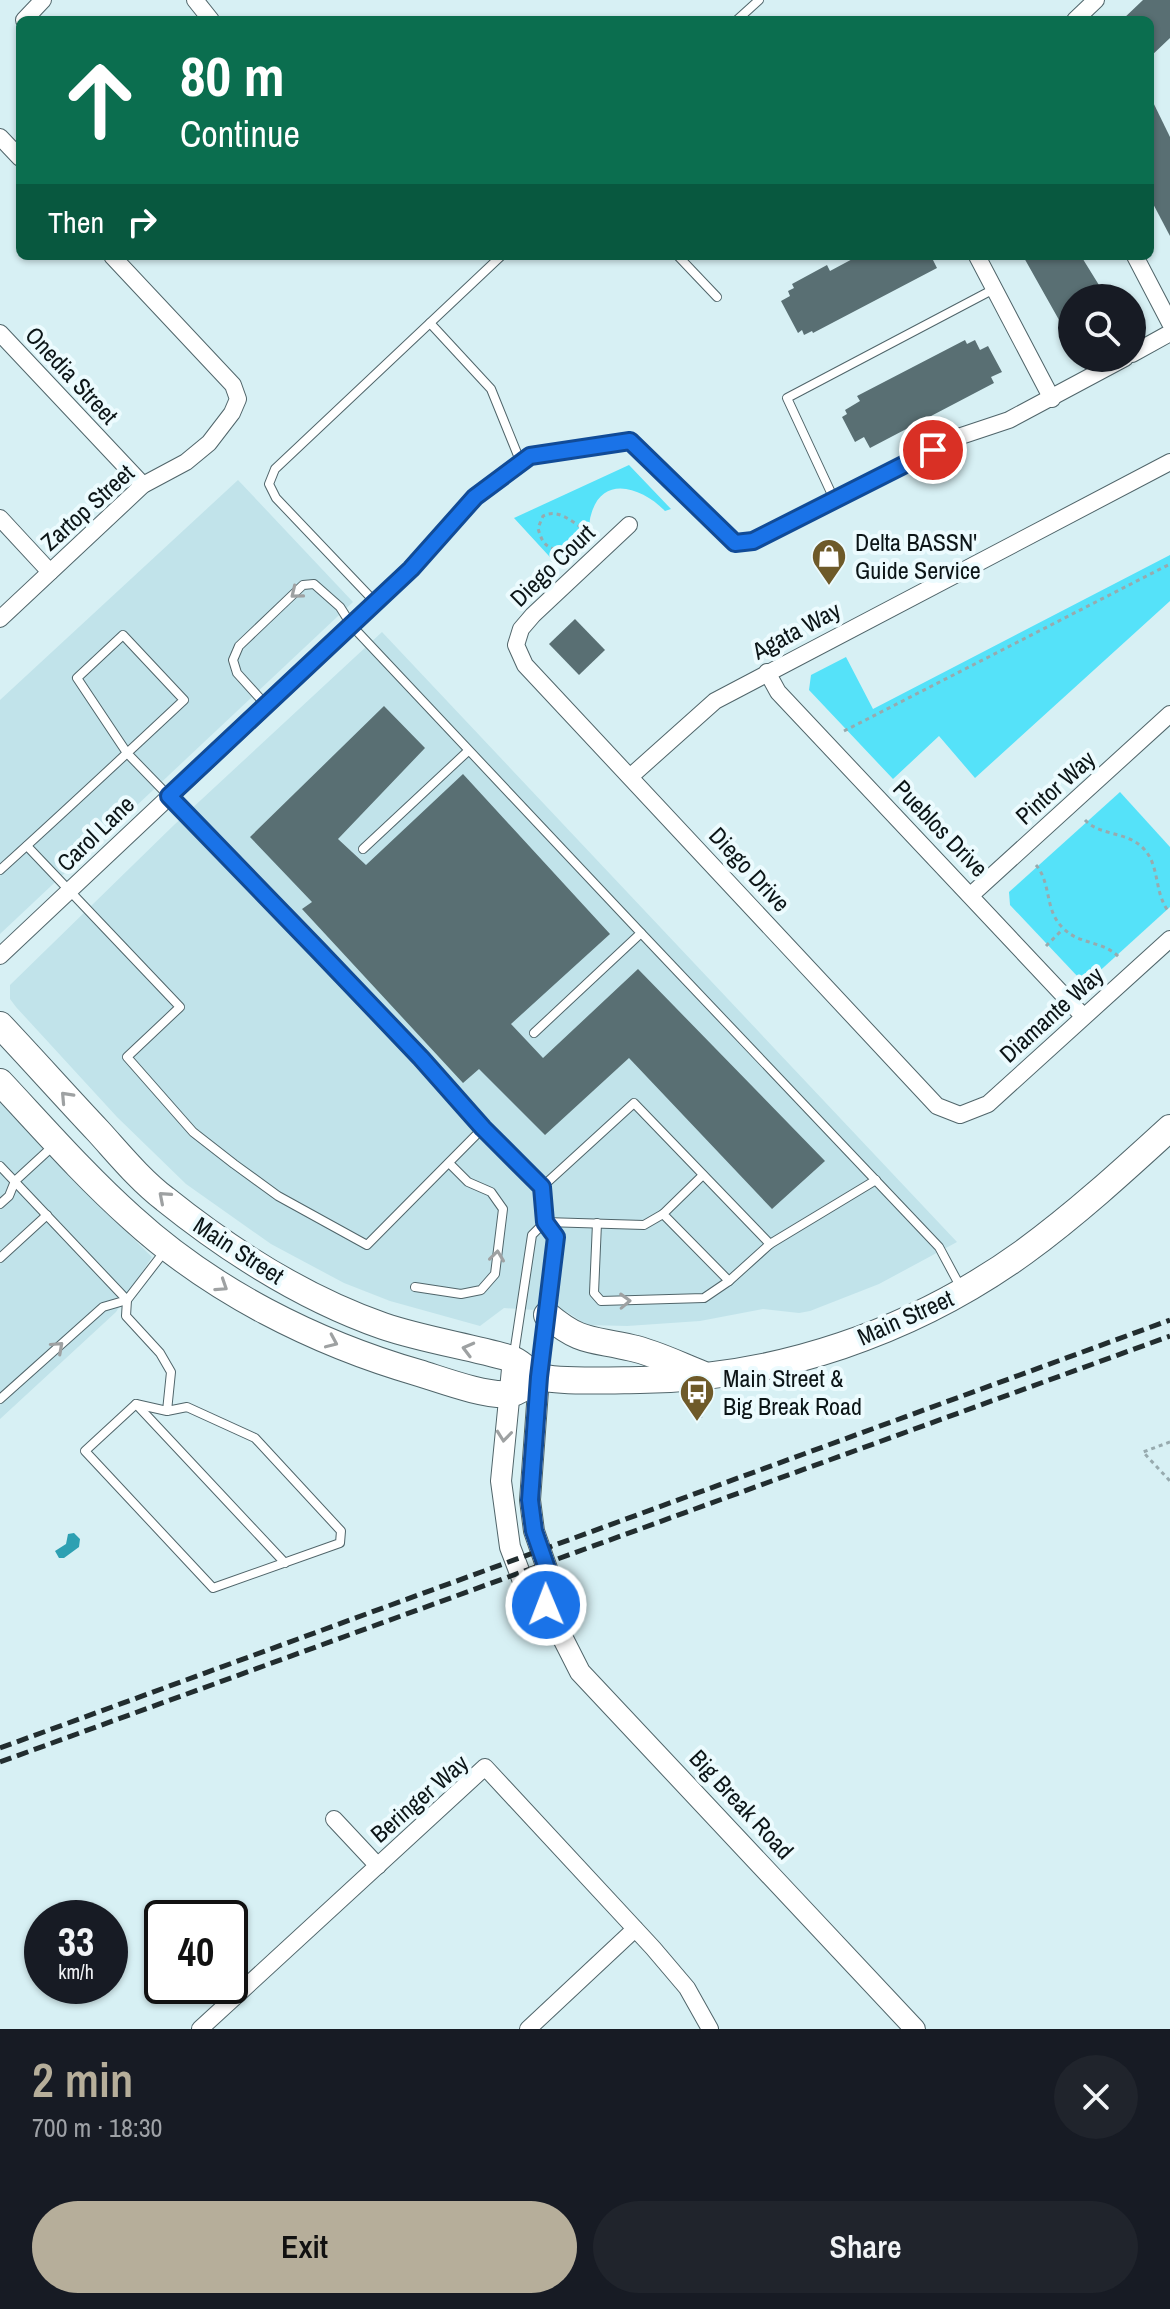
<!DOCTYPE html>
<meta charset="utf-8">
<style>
:root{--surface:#171b24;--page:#20242c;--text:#f1f3f6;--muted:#9ea1a6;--accent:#b6ae9a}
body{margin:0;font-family:"Archivo Narrow",sans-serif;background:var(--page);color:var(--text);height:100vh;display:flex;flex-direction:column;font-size:30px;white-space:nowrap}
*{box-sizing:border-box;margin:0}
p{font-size:26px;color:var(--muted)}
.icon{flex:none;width:44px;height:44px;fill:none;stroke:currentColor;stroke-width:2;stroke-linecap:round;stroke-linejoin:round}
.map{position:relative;height:2029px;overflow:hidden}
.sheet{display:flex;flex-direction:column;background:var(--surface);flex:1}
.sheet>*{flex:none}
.hud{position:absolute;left:16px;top:16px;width:1138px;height:244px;border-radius:12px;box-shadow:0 2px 6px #0004;background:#0b6e4f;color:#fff;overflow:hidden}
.buttons{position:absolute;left:1058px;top:284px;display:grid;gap:16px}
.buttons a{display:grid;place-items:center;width:88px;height:88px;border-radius:50%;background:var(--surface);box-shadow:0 2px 6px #0004;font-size:40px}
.speed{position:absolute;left:24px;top:1900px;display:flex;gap:16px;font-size:40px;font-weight:700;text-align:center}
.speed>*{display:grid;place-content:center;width:104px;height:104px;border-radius:50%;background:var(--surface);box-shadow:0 2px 6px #0004;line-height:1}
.speed small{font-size:20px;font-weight:400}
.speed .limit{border:4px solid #111;border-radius:12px;background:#fff;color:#111}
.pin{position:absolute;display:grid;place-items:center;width:68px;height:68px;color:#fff;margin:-34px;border:4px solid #fff;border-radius:50%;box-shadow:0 2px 8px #0007}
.me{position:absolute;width:88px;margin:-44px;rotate:359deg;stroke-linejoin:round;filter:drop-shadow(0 0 6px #0008)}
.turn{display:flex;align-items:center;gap:28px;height:168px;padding:0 32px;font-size:36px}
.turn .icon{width:104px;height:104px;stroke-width:2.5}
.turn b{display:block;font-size:56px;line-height:68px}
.then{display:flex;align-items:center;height:76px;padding:0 32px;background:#0003;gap:16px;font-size:30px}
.round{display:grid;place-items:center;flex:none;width:84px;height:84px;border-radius:42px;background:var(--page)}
.head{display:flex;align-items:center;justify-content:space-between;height:136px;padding:0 32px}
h1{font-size:48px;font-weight:600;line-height:60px;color:var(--accent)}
.cta{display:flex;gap:16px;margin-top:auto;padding:16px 32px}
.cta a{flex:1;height:92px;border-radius:48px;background:var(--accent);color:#111;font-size:32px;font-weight:600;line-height:92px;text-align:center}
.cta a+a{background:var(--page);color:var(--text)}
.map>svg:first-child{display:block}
</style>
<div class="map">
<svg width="1170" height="2029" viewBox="0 0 1170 2029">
<rect width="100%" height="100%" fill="#d7f0f4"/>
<g fill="#c1e3ea">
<path d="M238 480 353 602 0 934V700Z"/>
<path d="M382 632 957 1242 879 1284 810 1311 799 1313 763 1309 700 1321 627 1326 587 1325 567 1312 504 1308 480 1326 390 1301 344 1283 271 1244 186 1184 117 1117 16 1007 10 999V985L174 825Z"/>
<path d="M0 1097 92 1198 152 1257 116 1312 0 1419Z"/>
</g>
<g fill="#55e2f9">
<path d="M629 465 671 509 665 511C643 488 602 473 591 515 588 524 591 532 590 540L560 568 514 518Z"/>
<path d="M1170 555V601L975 778 939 736 893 779 809 690 811 675 846 657 873 709Z"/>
<path d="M1120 792 1170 847V907L1093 977 1079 978 1010 905 1009 892Z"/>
</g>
<path fill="#2da0b2" d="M74 1533 80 1539 79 1547 64 1558H59L55 1551 66 1544 68 1534Z"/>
<g fill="#596f73">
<path d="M1143 0H1170V38L1150 57V20H1122Z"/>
<path d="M1150 96 1170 137V236L1150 198Z"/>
<path d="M858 256H931L937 268 813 333 812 331 804 335 802 330 798 333 781 301 790 296 788 291 794 288 792 284 827 265 830 271Z"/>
<path d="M1023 256H1081L1107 298H1072V343Z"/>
<path d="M965 340 967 344 975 340 980 350 988 346 1002 372 991 377 994 383 870 448 864 437 855 442 842 417 847 414 845 410 860 401 857 396Z"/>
<path d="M575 619 605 650 579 675 549 644Z"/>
<path d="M384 706 425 748 338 839 366 865 463 774 610 934 511 1024 543 1058 638 969 825 1161 772 1209 629 1058 545 1135 479 1069 463 1083 302 909 312 902 250 837Z"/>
</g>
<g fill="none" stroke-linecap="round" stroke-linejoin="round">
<g stroke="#50656a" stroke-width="10">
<g id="service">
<path d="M737 20 759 0"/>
<path d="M678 256 717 297"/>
<path d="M430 323 491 389 521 463"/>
<path d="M834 499 787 398 994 289"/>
<path d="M375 602 276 498 269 484 275 469 501 256"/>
<path d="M266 705 237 673 233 660 239 646 303 585 314 584 340 607 352 626 641 933 534 1033"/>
<path d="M27 846 180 1007 127 1057 193 1132 234 1164 278 1196 367 1245 483 1128"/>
<path d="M363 849 468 751"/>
<path d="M0 870C62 814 123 757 184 700L123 635 77 678 127 753 318 950 542 1187"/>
<path d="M641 933 939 1247 961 1288"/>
<path d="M0 1166 127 1300 103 1307 0 1399"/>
<path d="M703 1175 663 1214 729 1281 770 1244 876 1180"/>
<path d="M0 1204 9 1196 15 1181 52 1147"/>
<path d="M663 1214 644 1225 545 1222 542 1187 634 1103 770 1244"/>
<path d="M597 1223 594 1293 601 1301 704 1298 729 1281"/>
<path d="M164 1252 127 1300 126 1316 160 1353 171 1372 167 1411 136 1404 85 1451 213 1588 340 1543 341 1531 255 1438 187 1407 167 1411"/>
<path d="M0 1258 47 1215"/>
<path d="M415 1287 461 1294 481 1290 495 1274 503 1209 491 1192 468 1182 449 1163"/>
<path d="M514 1354 532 1235 545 1222 556 1237 540 1373"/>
<path d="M136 1404 285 1563"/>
</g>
</g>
<g stroke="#50656a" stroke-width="18">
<g id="minor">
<path d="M195 0 211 20"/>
<path d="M24 20 43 0"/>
<path d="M1075 20 1096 0"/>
<path d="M0 137 20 158"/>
<path d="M977 256 1052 399"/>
<path d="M1135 256 1170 323"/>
<path d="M0 333 143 485"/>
<path d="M1132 354 1170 333"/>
<path d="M0 518 50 572"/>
<path d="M629 525 533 615 521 629 516 645 525 665 937 1106 960 1115 988 1104 1170 939"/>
<path d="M0 619 143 485 186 462 209 443 232 413 238 399 233 385 112 256"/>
<path d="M767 672 778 692 1083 1016"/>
<path d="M631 776 715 701 1170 462"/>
<path d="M971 895 1170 714"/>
<path d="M0 956 411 569 475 497 530 456 630 441 735 543 753 541 958 437 1009 420 1125 358"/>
<path d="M334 1819 378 1866"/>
<path d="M200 2029 485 1767 653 1948 687 1988 710 2029"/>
<path d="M528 2029 635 1929"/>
</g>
</g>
<g stroke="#50656a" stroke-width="22">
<g id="tertiary">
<path d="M513 1359 501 1481 510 1547 526 1589 546 1605 580 1672 915 2029"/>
<path d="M539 1377 530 1500 534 1531 551 1580 546 1605"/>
</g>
</g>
<g stroke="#50656a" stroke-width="28">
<g id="primary">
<path d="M0 1025C33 1060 65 1096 98 1131 119 1154 140 1180 165 1199 231 1252 303 1298 383 1326 424 1340 468 1346 509 1358 520 1361 527 1371 538 1376 555 1383 619 1380 640 1380 777 1379 913 1332 1024 1252 1076 1214 1123 1171 1170 1128"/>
<path d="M0 1082C43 1128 85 1176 132 1218 212 1291 315 1343 419 1373 442 1380 484 1396 508 1394 517 1394 531 1382 539 1377"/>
<path d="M547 1315C582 1344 590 1338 632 1348 655 1353 679 1365 702 1374"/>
</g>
</g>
<g stroke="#97aaae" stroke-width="3" stroke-dasharray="4 4" stroke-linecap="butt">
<path d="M570 555C552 546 544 552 538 528L543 516C560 507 574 525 590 532"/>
<path d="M844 731 1170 564"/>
<path d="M1085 820C1100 836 1125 831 1142 847 1161 865 1153 892 1169 912"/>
<path d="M1036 865C1052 884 1044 910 1063 928 1079 945 1102 940 1119 957"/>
<path d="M1046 946 1063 929"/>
<path d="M699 1398 701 1420"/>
<path d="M1170 1442 1143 1452 1170 1481"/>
</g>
<use href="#service" stroke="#fff" stroke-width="8"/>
<use href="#minor" stroke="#fff" stroke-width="16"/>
<use href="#tertiary" stroke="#fff" stroke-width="20"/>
<use href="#primary" stroke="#fff" stroke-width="26"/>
<g stroke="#222d2f" stroke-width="5" stroke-dasharray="12 6" stroke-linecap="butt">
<path d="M0 1748 1170 1320"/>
<path d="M0 1762 1170 1336"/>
</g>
</g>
<defs><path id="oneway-chevron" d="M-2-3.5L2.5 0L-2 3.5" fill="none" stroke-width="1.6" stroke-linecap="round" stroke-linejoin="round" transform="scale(2)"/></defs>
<g stroke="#9ea1a2">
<use href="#oneway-chevron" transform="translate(296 593) rotate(141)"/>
<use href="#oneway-chevron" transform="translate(66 1097) rotate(-133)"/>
<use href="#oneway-chevron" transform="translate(164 1197) rotate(-139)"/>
<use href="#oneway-chevron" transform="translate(497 1256) rotate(-83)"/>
<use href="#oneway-chevron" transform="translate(222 1286) rotate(33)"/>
<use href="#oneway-chevron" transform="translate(625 1301) rotate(-2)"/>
<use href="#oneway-chevron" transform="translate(332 1342) rotate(24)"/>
<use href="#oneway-chevron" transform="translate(58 1347) rotate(-42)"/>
<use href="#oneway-chevron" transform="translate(468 1349) rotate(-165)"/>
<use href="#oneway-chevron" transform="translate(504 1436) rotate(96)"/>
</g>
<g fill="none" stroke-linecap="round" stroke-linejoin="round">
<g stroke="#114b97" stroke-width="20">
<path id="route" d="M546 1605 551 1580 534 1531 530 1500 539 1377 556 1237 545 1222 542 1187 483 1128 421 1058 318 950 169 796 411 569 475 497 530 456 630 441 735 543 753 541 933 450"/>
</g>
<use href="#route" stroke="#1a73e8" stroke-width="14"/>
</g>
<defs>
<g id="shop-pin" transform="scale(1.8)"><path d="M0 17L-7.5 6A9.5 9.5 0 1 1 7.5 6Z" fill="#6e5a29" stroke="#ecfbfe"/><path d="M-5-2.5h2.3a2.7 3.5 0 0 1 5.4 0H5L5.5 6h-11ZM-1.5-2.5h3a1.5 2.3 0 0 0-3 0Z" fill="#fff"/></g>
<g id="bus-pin" transform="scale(1.8)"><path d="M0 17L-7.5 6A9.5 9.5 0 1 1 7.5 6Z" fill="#6e5a29" stroke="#ecfbfe"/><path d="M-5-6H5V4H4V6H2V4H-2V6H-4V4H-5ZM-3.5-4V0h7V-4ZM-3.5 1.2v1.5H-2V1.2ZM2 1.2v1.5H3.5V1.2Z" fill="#fff"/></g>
</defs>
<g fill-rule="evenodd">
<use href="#shop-pin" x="829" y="556"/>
<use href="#bus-pin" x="697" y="1392"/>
</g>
<g text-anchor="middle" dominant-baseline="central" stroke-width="8" stroke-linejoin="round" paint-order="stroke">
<g font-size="24" fill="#0c1517" stroke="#ecfbfe">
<text transform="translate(72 375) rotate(47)">Onedia Street</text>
<text transform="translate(87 507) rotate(-42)">Zartop Street</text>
<text transform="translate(552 565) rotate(-44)">Diego Court</text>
<text transform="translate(796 630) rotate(-28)">Agata Way</text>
<text transform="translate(1055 787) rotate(-42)">Pintor Way</text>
<text transform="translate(941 828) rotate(46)">Pueblos Drive</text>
<text transform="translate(95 833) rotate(-44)">Carol Lane</text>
<text transform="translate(750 869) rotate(47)">Diego Drive</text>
<text transform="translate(1051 1014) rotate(-42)">Diamante Way</text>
<text transform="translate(239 1250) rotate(33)">Main Street</text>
<text transform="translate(905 1317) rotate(-24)">Main Street</text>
<text transform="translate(419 1798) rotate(-41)">Beringer Way</text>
<text transform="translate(742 1804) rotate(47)">Big Break Road</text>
</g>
<g font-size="24" fill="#0c1517" stroke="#ecfbfe" text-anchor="start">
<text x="855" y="542">Delta BASSN'<tspan x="855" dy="28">Guide Service</tspan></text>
<text x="723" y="1378">Main Street &amp;<tspan x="723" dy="28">Big Break Road</tspan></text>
</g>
</g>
</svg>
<div class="buttons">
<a><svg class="icon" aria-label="search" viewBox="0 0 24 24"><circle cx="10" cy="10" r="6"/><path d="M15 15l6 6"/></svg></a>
</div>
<div class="speed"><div>33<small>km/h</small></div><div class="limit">40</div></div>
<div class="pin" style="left:933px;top:450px;background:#d93025"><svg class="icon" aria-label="arrive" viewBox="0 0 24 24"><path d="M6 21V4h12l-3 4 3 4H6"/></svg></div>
<svg class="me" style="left:546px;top:1605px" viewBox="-20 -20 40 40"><circle r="17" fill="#1a73e8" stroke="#fff" stroke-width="3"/><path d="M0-11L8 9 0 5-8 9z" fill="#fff"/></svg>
<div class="hud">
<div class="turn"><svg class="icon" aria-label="ahead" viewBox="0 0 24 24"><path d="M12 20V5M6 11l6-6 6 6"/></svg><div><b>80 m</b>Continue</div></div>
<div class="then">Then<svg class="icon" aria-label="right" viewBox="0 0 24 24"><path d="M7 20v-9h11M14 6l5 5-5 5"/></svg></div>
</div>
</div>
<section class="sheet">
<div class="head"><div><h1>2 min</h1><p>700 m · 18:30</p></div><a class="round"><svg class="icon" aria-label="close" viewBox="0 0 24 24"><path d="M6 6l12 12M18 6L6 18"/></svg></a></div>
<div class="cta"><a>Exit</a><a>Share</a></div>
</section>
